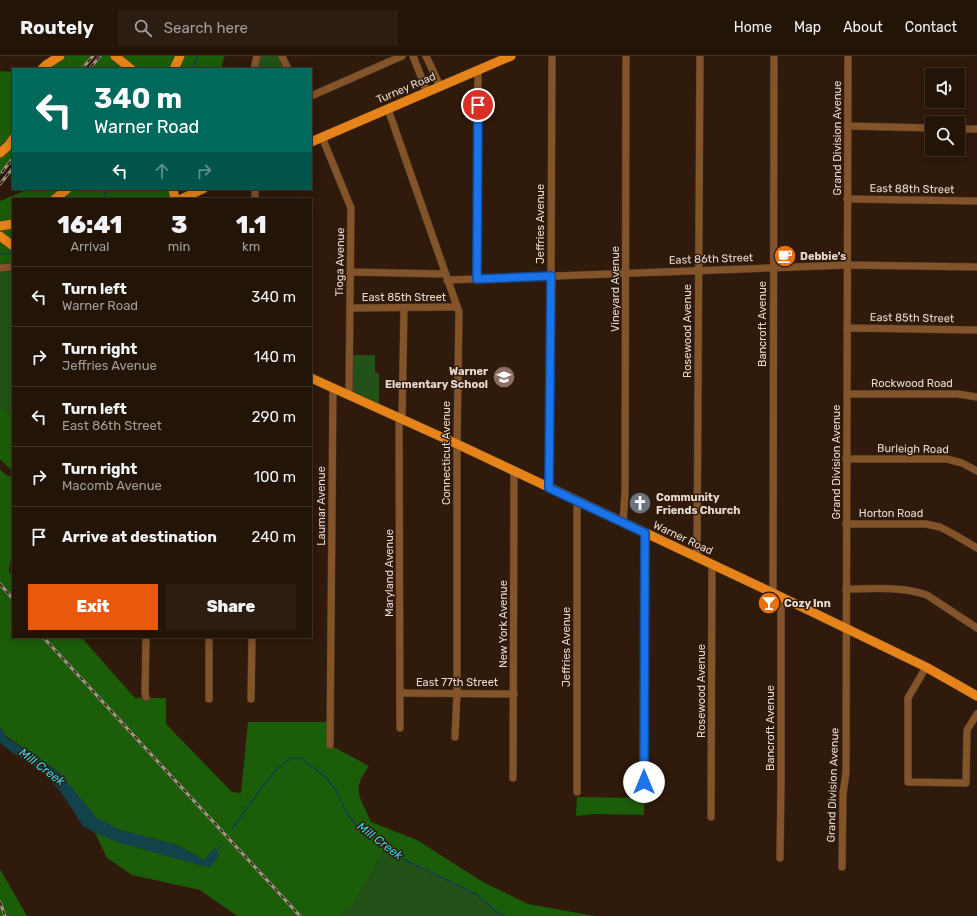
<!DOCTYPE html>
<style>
:root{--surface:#231408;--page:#2b1d12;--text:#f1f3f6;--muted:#a39e9c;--line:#403329;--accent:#ea580c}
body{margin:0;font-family:Rubik,sans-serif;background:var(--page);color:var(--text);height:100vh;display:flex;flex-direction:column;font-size:15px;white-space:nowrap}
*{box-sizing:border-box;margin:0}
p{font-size:13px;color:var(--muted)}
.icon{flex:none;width:22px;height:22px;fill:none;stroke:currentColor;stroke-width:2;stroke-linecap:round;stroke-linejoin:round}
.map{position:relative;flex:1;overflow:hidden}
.panel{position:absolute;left:12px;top:142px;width:300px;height:440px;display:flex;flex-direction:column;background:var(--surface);border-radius:0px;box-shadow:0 2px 10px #0003,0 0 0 1px var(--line)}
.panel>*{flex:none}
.guide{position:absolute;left:12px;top:12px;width:300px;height:122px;border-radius:0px;box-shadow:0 2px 10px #0003,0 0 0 1px var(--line);background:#00695c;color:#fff;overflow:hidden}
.controls{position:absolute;left:925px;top:12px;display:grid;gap:8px}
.controls a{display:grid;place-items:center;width:40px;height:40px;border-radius:0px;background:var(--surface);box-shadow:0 2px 10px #0003,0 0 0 1px var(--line);font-size:20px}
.pin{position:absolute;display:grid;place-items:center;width:34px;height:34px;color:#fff;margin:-17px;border:2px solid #fff;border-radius:50%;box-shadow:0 1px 4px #0007}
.me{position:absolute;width:44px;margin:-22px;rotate:0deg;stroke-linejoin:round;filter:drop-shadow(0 0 3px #0008)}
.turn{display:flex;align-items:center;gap:14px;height:84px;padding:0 16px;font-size:18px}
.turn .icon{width:52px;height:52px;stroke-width:2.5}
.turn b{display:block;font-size:28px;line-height:34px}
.lanes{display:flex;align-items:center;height:38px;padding:0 16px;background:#0003;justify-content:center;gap:20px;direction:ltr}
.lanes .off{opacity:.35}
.eta{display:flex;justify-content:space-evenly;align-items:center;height:68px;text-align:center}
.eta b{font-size:24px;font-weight:800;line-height:28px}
.action{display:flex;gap:8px;margin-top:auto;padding:8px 16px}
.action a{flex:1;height:46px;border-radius:0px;background:var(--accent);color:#fff;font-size:16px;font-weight:800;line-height:46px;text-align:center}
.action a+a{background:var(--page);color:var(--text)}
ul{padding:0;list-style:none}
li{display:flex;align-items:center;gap:12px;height:60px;padding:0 16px;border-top:1px solid var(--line)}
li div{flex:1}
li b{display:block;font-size:15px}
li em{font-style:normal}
header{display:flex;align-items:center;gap:24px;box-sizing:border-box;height:56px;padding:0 20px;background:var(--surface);border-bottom:1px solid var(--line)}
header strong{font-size:19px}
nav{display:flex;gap:22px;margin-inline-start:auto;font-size:14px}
.search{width:280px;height:36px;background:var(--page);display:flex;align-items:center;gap:10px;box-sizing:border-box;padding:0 14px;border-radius:0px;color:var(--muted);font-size:15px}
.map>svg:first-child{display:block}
</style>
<header>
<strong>Routely</strong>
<div class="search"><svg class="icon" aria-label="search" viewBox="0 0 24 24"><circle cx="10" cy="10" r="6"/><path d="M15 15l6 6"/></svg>Search here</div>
<nav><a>Home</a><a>Map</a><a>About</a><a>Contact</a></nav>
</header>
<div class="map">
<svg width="977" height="860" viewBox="0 0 977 860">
<rect width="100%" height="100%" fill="#2f1a0b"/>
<g fill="#235219">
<path d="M261 0H279L285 13H257Z"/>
<path d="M13 211V358L7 356 0 350V212Z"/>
<path d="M349 299H375V317H379V353L349 338Z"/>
<path d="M388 788 403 803 476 838 500 858 506 860H340L354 848Z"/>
</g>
<g fill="#1c5d0a">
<path d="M60 0H93L82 13H42Z"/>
<path d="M100 0H225L222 7V13H94L91 11Z"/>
<path d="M0 15 13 16V102L0 119Z"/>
<path d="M29 133H173L175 143H13V211L0 212V145Z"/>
<path d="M0 350 7 356 13 358V415L10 413 0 403Z"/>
<path d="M0 414 6 419 13 421V493L9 514 12 523 13 522V581H81L135 642 146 641 148 642H166V668L232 736 241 737 248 666H330V689L369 710C350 735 361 741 371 766L417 784 483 826 528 848 595 860H506L500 858 476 838 403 803 388 788 354 848 340 860H237L200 834 132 819 107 802 95 777 146 794 204 810 218 798 215 792 204 804 177 789 120 774 96 762 59 716 6 680 0 671Z"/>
<path d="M577 741 644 742V759L594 758 576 760Z"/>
<path d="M0 813 27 860H0Z"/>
</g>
<path fill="#13434a" d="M0 671 6 681 59 716 97 762 120 774 177 789 204 804 215 792 218 798 217 803 210 811 204 810 146 794 95 777 83 770 63 739 42 714 13 697 0 687Z"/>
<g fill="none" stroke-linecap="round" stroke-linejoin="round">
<g stroke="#13434a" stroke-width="1.5">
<path d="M191 13 198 0"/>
<path d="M103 143 106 142 104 133"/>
<path d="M0 198 13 197"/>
<path d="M232 773 257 738 276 714 291 702H301L323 719 336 734 346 756 358 771 388 788 403 803 476 838 500 858 506 860"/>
<path d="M107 781 124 788 132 789"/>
<path d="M216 796 221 790"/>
</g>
<g stroke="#493527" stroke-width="8">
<g id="minor">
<path d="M282 0 288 13"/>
<path d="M413 0 427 36"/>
<path d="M426 0 440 30"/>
<path d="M254 13 257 0"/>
<path d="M311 40 402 0"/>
<path d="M388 53 459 256 457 388V637L455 681"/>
<path d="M848 70 932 72"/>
<path d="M958 73H977"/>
<path d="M322 81 351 152 349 338"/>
<path d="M255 143V133"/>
<path d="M847 143 977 145"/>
<path d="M0 212 13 211"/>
<path d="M351 216 445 218"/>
<path d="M477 223 478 14"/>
<path d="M447 224 848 209 977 211"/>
<path d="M350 252 457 251"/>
<path d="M847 272 977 274"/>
<path d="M847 338H958L977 341"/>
<path d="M399 363 400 672"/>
<path d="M402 364 404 252"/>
<path d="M846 403H947L962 407 977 415"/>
<path d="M549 432 551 220 552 0"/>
<path d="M623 467 625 437 626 0"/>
<path d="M846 468H926L940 471 955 479 977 492"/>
<path d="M697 502 700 0"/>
<path d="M846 533C873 533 901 530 927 539L977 572"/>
<path d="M773 537 774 0"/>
<path d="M146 581 145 637 146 641"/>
<path d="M926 611 908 642V726L966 727 967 674 977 658"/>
<path d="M400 637 514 638"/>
<path d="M209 643V581"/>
<path d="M251 643 252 581"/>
<path d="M330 689 333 332"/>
<path d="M513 722 514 415"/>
<path d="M577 736V445"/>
<path d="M644 744 645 477"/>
<path d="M711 761 712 509"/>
<path d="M780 802 781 729V542"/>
<path d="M842 811 843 737 846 717 848 0"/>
</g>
</g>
<g stroke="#493527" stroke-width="10">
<g id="major">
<path d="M115 0 131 13"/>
<path d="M42 13 46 9 60 0"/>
<path d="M174 13 180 0"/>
<path d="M311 86 511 0"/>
<path d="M0 97 8 90 13 83"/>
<path d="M173 133 175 143"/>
<path d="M55 143 67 133"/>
<path d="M181 143 203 133"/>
<path d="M0 170 13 168"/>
<path d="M0 180 13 190"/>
<path d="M311 322 457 388 773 537 926 611 977 640"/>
</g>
</g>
<use href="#minor" stroke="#83532a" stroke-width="7"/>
<use href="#major" stroke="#e78419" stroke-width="9"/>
<g stroke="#a59388" stroke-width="3">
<g id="rail">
<path d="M91 11 100 0"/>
<path d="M82 13 93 0"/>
<path d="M2 116 13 102"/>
<path d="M0 128 13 112"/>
<path d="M0 528 13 543"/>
<path d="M43 581 300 860"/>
<path d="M0 846 5 860"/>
</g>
</g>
<use href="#rail" stroke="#2f1a0b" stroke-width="1.5" stroke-dasharray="4.5" stroke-linecap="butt"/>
</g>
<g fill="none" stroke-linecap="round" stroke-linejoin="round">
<g stroke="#114b97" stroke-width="10">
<path id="route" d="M478 49 477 223 551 220 549 432 645 477 644 726"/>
</g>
<use href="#route" stroke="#1a73e8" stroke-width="7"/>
</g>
<defs>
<g id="cafe-disc" transform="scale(1.15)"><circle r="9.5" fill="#e8710a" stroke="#2f1a0b"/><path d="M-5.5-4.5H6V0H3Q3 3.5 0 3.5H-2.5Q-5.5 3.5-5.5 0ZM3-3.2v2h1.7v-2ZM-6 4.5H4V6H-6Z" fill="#fff"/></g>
<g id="school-disc" transform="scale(1.15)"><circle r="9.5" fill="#8d6e63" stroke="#2f1a0b"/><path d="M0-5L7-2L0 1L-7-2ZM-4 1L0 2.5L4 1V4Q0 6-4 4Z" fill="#fff"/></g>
<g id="church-disc" transform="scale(1.15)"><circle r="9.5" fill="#6b7280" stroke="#2f1a0b"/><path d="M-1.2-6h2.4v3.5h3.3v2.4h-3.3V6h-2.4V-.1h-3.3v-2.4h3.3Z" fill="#fff"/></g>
<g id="bar-disc" transform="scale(1.15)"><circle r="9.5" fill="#e8710a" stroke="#2f1a0b"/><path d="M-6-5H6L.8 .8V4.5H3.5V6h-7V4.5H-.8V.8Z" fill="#fff"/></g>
</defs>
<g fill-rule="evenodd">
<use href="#cafe-disc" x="785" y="200"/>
<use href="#school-disc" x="504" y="321"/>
<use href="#church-disc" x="640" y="447"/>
<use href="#bar-disc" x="769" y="547"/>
</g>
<g text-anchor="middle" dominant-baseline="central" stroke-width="3" stroke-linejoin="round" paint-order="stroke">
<g font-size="11" fill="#e8d9d0" stroke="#2f1a0b">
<text transform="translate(406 32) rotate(-23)">Turney Road</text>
<text transform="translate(837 82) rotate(-90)">Grand Division Avenue</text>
<text transform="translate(912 133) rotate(1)">East 88th Street</text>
<text transform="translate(540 168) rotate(-90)">Jeffries Avenue</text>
<text transform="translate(711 203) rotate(-2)">East 86th Street</text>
<text transform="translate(340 206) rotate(-89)">Tioga Avenue</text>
<text transform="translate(615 233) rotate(-90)">Vineyard Avenue</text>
<text x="404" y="241">East 85th Street</text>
<text transform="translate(912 262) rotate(1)">East 85th Street</text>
<text transform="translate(762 268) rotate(-90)">Bancroft Avenue</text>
<text transform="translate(687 275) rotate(-90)">Rosewood Avenue</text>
<text x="912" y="327">Rockwood Road</text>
<text transform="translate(913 393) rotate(1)">Burleigh Road</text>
<text transform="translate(446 397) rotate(-90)">Connecticut Avenue</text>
<text transform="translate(836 406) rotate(-90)">Grand Division Avenue</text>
<text transform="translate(321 450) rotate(-90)">Laumar Avenue</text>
<text x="891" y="457">Horton Road</text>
<text transform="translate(683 482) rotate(25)">Warner Road</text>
<text transform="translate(389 517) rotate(-90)">Maryland Avenue</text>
<text transform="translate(503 568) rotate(-90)">New York Avenue</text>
<text transform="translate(566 591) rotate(-90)">Jeffries Avenue</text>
<text x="457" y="626">East 77th Street</text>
<text transform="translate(701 635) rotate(-90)">Rosewood Avenue</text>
<text transform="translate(770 672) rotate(-90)">Bancroft Avenue</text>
<text transform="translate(833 729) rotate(-88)">Grand Division Avenue</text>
</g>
<g font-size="11" font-weight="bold" fill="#e8d9d0" stroke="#2f1a0b" text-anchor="start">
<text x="800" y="200">Debbie's</text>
<text x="488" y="315" text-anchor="end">Warner<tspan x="488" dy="13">Elementary School</tspan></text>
<text x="656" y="441">Community<tspan x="656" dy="13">Friends Church</tspan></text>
<text x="784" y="547">Cozy Inn</text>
</g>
<g font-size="12" font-style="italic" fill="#3cd8ec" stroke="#2f1a0b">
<text transform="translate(42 711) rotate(37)">Mill Creek</text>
<text transform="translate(380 785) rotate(37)">Mill Creek</text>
</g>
</g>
</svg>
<div class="controls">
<a><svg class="icon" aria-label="sound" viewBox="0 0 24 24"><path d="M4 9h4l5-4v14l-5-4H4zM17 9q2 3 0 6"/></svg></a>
<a><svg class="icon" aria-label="search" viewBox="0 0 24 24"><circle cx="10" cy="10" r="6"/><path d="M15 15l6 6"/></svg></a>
</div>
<div class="pin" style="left:478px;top:49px;background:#d93025"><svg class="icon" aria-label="arrive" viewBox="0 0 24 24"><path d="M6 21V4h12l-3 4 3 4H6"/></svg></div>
<svg class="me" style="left:644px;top:726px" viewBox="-20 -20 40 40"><circle r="19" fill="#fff"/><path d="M0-13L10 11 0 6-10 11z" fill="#1a73e8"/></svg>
<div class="guide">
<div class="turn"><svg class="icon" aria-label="left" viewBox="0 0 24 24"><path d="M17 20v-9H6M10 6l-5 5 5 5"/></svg><div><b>340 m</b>Warner Road</div></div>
<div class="lanes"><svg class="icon" aria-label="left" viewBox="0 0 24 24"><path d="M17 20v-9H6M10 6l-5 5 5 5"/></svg><svg class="icon off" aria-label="ahead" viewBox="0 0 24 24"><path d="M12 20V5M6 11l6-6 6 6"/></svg><svg class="icon off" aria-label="right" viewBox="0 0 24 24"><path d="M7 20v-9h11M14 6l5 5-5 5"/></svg></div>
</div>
<section class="panel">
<div class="eta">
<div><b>16:41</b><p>Arrival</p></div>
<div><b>3</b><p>min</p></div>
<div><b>1.1</b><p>km</p></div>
</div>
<ul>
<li><svg class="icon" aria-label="left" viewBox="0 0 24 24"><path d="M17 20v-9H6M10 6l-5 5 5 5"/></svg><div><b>Turn left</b><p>Warner Road</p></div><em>340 m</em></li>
<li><svg class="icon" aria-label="right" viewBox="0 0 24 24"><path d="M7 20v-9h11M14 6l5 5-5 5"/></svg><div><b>Turn right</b><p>Jeffries Avenue</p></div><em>140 m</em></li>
<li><svg class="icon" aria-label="left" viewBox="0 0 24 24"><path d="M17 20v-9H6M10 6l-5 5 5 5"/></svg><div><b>Turn left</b><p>East 86th Street</p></div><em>290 m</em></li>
<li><svg class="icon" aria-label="right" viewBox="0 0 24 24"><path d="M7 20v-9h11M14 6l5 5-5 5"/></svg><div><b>Turn right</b><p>Macomb Avenue</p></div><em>100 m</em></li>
<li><svg class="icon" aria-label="arrive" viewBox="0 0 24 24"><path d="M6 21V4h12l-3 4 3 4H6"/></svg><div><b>Arrive at destination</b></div><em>240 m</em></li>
</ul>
<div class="action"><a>Exit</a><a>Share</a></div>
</section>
</div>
